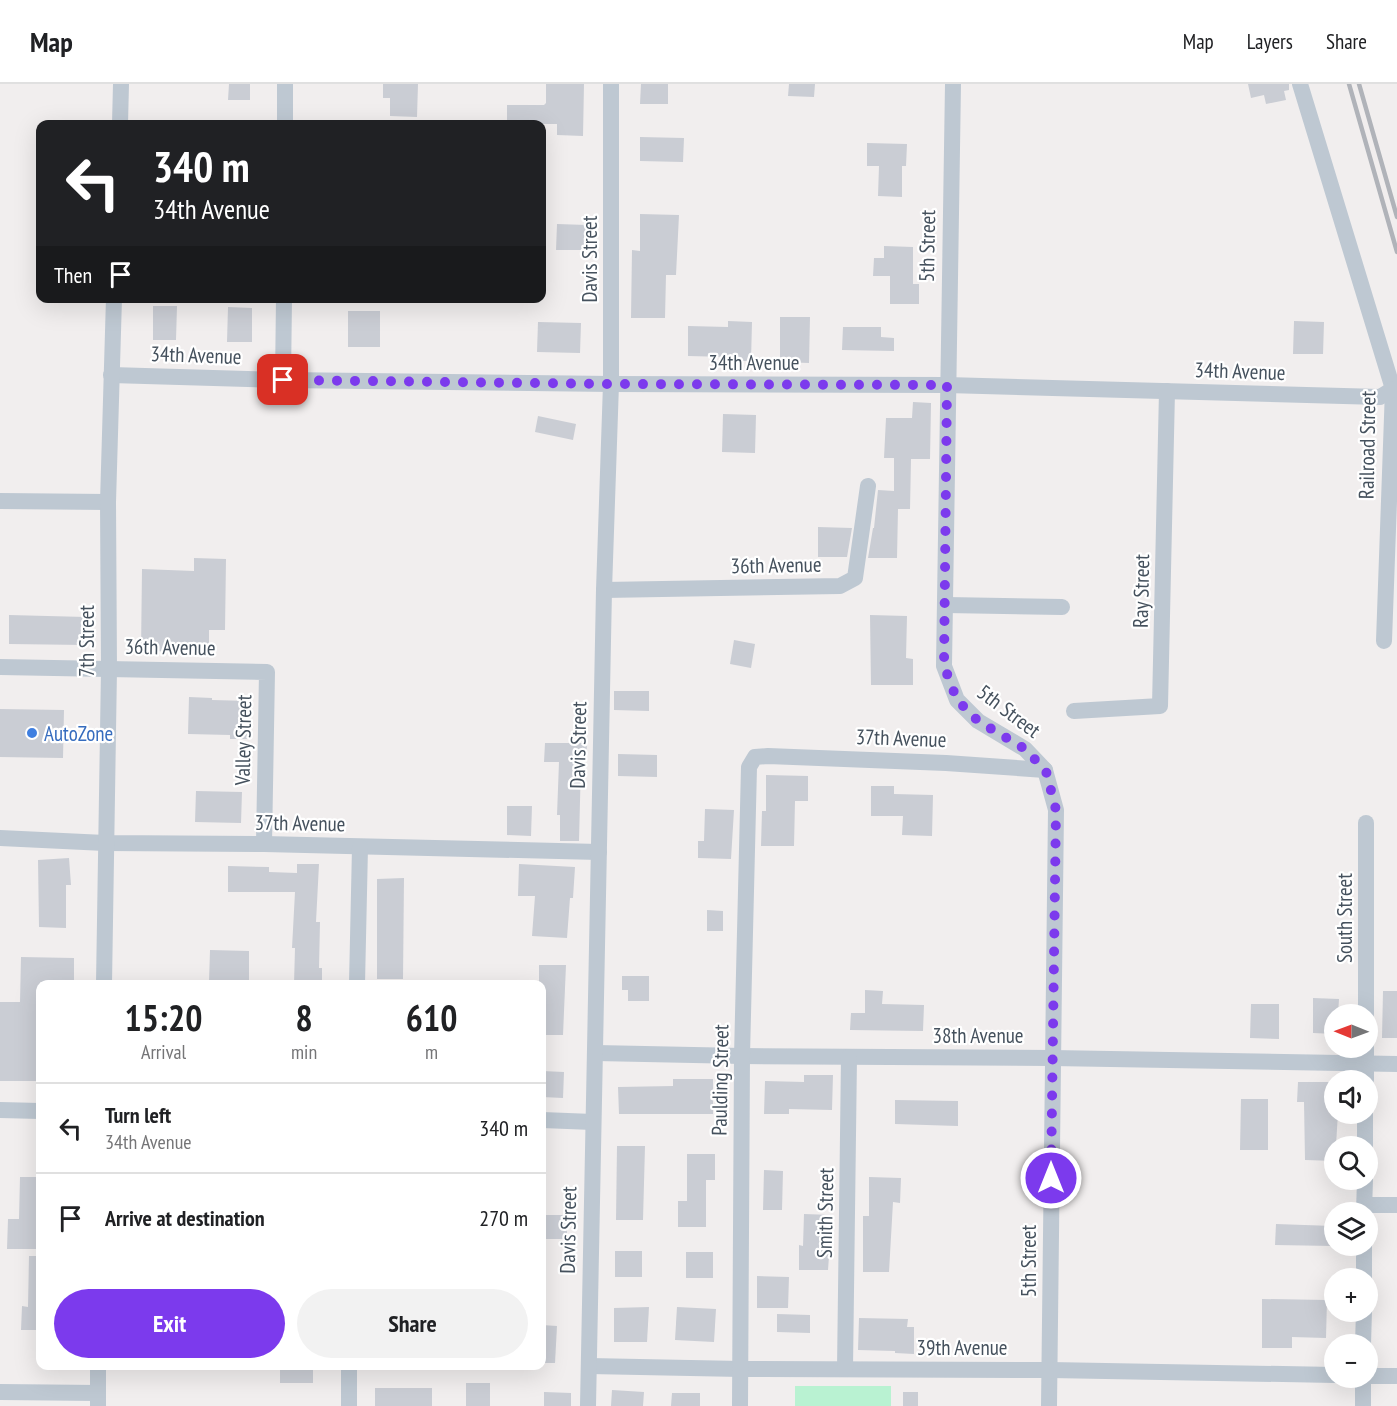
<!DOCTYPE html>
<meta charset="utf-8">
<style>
:root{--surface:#fff;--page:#f2f2f2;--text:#202124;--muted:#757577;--line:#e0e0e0;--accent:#7c3aed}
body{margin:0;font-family:"PT Sans Narrow",sans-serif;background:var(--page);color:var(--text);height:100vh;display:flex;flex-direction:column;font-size:22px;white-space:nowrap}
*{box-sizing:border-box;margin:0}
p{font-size:20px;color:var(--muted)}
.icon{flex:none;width:33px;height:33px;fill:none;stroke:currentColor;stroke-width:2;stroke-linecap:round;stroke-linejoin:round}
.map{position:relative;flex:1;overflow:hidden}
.details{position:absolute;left:36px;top:896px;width:510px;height:390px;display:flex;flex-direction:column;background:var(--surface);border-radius:12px;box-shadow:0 6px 24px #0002}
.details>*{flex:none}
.banner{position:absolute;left:36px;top:36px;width:510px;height:183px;border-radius:12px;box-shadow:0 6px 24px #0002;background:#202124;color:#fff;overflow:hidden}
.needle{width:39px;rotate:271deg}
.tools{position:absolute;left:1324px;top:920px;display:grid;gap:12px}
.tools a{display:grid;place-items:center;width:54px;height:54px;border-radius:50%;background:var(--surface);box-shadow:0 6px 24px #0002;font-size:30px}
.pin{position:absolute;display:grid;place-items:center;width:51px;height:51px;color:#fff;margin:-26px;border-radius:12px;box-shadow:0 3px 9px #0006}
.me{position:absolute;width:66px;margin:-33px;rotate:0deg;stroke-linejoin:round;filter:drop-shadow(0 0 4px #0008)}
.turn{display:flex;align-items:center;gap:21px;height:126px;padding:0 18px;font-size:27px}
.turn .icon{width:78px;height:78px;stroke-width:2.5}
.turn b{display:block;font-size:42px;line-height:51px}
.then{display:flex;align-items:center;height:57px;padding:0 18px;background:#0003;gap:12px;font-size:22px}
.eta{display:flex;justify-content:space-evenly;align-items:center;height:102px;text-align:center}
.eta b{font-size:36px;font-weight:700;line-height:42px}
.cta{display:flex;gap:12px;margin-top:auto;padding:12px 18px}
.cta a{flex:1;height:69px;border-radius:36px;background:var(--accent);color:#fff;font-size:24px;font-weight:700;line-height:69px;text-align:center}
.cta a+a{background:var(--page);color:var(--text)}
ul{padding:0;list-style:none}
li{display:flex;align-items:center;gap:18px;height:90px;padding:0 18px;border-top:2px solid var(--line)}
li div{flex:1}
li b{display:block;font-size:22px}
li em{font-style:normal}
header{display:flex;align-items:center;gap:36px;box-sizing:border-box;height:84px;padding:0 30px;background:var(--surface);border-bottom:2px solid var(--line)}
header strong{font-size:28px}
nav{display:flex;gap:33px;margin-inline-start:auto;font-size:21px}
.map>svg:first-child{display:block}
</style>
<header>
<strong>Map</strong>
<nav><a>Map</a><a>Layers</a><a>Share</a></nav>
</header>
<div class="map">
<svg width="1397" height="1322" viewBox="0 0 1397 1322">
<rect width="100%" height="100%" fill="#f1eeee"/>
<rect fill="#b9f2d2" x="795" y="1302" width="96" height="20"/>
<g fill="#cacdd4">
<path d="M229 0H250V16H228Z"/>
<path d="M383 0H418L417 33 390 32V14H383Z"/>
<path d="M546 0H584L583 52 557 51V40H507V21H544L546 19Z"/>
<path d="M641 0H668V20H640Z"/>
<path d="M789 0H815L814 13 788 12Z"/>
<path d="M1248 0H1289V6L1284 7 1286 16 1266 20 1264 11 1251 14Z"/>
<path d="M640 53 684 54 683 78 640 77Z"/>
<path d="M867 59 907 60 906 82H902V113L878 112 879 82H867Z"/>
<path d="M640 130 679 131 676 191H666L665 234H631L632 166 640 167Z"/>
<path d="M557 140 587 141 586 166H556Z"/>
<path d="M884 162 913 163V200H919V220H890V192H873L874 174H884Z"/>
<path d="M153 222H177L176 256H153Z"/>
<path d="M228 223 252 224V258H227Z"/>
<rect x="348" y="227" width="32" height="36"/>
<path d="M780 233H810L809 279 780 278Z"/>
<path d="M728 237 752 238 751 277H728V273L688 272V242L728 243Z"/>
<path d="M1294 237 1324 238 1323 270H1293Z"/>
<path d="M538 238 581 239 580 269 537 268Z"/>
<path d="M843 243H881V253L894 254V267L842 266Z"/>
<path d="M913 318 931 319 930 375H911L910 425H898L897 474H868L873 444H874L878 406 894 407V374H884L886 334H912Z"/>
<path d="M723 330 756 331 755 369 722 368Z"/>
<path d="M538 332 576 340 573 356 535 348Z"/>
<path d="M818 443 852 444 847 473H818Z"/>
<path d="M194 474 226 475 225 546H209V568L141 567 142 485 194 487Z"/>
<path d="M9 531 86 533 85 561 9 560Z"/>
<path d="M870 531 907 532 906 574 913 575V601H871Z"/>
<path d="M734 556 755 560 751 584 730 580Z"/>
<path d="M614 607H649V627L614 626Z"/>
<path d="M189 613 212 614V616L250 617 249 655H230V651L188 650Z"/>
<path d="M0 625 64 626 63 674 0 673Z"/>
<path d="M545 659H587L586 678H581L579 757H560V731H557L559 678H544Z"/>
<path d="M618 670 657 671V693L618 692Z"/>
<path d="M766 691 808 692V717H795L794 762H761L762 727H766Z"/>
<path d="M871 702H894V710L933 711 932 752 902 751 903 732H871Z"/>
<path d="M196 707 242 708 241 739 195 738Z"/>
<path d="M507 722H532L531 752 507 751Z"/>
<path d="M705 725 734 726 731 775 698 774V757H704Z"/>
<path d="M69 774 71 801H66V844L39 843 38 776Z"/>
<path d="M297 780H319L316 838H320L319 884H322V900H294L295 864H292L295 808H228V782L269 783V788L297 789Z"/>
<path d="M519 780 575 783 573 814H570L567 854 532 852 535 812H518Z"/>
<path d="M404 794 403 895H377V795Z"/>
<path d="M707 826 723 827V847H707Z"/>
<path d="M210 866 249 867V899L209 898Z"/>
<path d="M21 873 74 874V899L40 898V997H0V918H20Z"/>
<path d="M539 881H566L563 951H542V900H539Z"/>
<path d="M622 892H649V917H628V906H622Z"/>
<path d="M865 906 883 907 882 920 924 921 923 947 850 946 851 929H865Z"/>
<path d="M1383 907H1397V954H1382Z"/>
<path d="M1313 914 1339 915 1338 930H1335V950L1313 949Z"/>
<path d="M1251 920H1279V955L1250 954Z"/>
<path d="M542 987 564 988 563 1014 542 1013Z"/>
<path d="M804 991H833L832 1026 789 1025V1030H764L765 997 804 998Z"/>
<path d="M673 995H713V1030H619L618 1003 673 1002Z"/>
<path d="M1298 998H1335V1029H1338L1335 1077 1305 1076 1304 1018H1297Z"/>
<path d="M1241 1015H1268V1066H1240Z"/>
<path d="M895 1016 958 1017V1042L895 1040Z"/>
<path d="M617 1062H645L643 1136H616Z"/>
<path d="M687 1070H715V1096H706V1143H678V1117H687Z"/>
<path d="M764 1086 783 1087 782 1126H763Z"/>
<path d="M20 1093H40V1165H7L8 1135H19Z"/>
<path d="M869 1093 901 1094 900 1119 893 1118 889 1188H863V1132H869Z"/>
<path d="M804 1130 832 1131 828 1186H799V1161L803 1162Z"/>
<rect x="542" y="1131" width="25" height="24"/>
<path d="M1276 1140 1333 1142V1162L1275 1161Z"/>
<rect x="615" y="1167" width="27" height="26"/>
<rect x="686" y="1168" width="27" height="26"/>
<path d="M29 1172H40V1246H21L22 1222 28 1223Z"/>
<path d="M757 1192 789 1193 788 1224H757Z"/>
<path d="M1262 1215 1327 1216 1326 1254 1292 1253V1264H1262Z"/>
<path d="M649 1223 647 1258H614V1224Z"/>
<path d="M677 1223 716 1225 714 1258 675 1256Z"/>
<path d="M777 1230 810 1231V1249L777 1248Z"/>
<path d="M859 1234 908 1235 907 1243H914V1270L895 1269V1267L858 1266Z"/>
<path d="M542 1241 557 1242 555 1279H542Z"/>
<rect x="280" y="1281" width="33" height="18"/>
<rect x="466" y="1299" width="24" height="23"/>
<rect x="375" y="1304" width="57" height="18"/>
<path d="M612 1306 644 1308 643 1322H611Z"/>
<path d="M544 1308 571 1309V1322H544Z"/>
<rect x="903" y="1308" width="15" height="14"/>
<path d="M672 1309H700V1322H671Z"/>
</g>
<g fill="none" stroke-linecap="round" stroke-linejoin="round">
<g stroke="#bec8d2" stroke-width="16">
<path d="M953 0 944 582 957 616 978 637 1025 665 1045 686 1056 726 1049 1322"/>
<path d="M1300 0 1393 305 1384 557"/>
<path d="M120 40 121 0"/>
<path d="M285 40V0"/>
<path d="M111 291 283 296 611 300 947 301 1380 313 1393 305"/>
<path d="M283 296 284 214"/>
<path d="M0 417 108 418"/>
<path d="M604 506 840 502 855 494 868 402"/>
<path d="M946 521 1062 523"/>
<path d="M0 583 267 588 264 760"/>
<path d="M1074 627 1160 622 1167 307"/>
<path d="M0 754 105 759 264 760 599 768"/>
<path d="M104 900 109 585 108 418 114 214"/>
<path d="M357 900 360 763"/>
<path d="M1366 930V739"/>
<path d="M596 969 742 972 1052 974 1397 980"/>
<path d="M1366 996V963"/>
<path d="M0 1026 40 1027"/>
<path d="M542 1036 593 1038"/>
<path d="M1365 1062V1029"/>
<path d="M1364 1121H1397"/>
<path d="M1364 1128 1365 1095"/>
<path d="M1364 1194V1161"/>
<path d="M1363 1260 1364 1227"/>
<path d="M589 1282 741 1285 1050 1286 1335 1291"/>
<path d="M845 1285 849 973"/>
<path d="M1368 1292H1397"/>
<path d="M0 1308 98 1309"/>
<path d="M98 1322V1281"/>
<path d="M349 1322V1281"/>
<path d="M588 1322 604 506 611 300V0"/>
<path d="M740 1322 742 972 749 683 755 673 768 672 946 679 1045 686"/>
<path d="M1363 1322V1293"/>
</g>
<g stroke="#b0b3b9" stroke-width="4.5">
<path d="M1349 0 1397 168"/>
<path d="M1359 0 1397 133"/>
</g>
</g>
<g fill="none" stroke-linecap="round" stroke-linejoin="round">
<path stroke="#7c3aed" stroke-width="10" stroke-dasharray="0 18" d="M283 296 611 300 947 301 944 582 957 616 978 637 1025 665 1046 687 1056 726 1051 1094"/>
</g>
<circle fill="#3f7fe0" stroke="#fff" stroke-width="2" cx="32" cy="649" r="6"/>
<g text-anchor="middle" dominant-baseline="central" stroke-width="4.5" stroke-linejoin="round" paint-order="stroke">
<g font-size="21" fill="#45515d" stroke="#fff">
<text transform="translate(927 162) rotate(-89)">5th Street</text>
<text transform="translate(589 175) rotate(-90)">Davis Street</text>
<text transform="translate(196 271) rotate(2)">34th Avenue</text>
<text x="754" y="278">34th Avenue</text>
<text transform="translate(1240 287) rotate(2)">34th Avenue</text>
<text transform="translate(1367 361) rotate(-89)">Railroad Street</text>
<text transform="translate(776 481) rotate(-1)">36th Avenue</text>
<text transform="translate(1141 507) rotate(-89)">Ray Street</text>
<text transform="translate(86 557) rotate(-90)">7th Street</text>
<text transform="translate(170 563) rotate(1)">36th Avenue</text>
<text transform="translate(1009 627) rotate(37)">5th Street</text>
<text transform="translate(901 654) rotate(2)">37th Avenue</text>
<text transform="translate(243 656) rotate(-89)">Valley Street</text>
<text transform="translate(578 661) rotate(-89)">Davis Street</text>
<text transform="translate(300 739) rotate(1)">37th Avenue</text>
<text transform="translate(1344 834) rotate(-90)">South Street</text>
<text x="978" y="951">38th Avenue</text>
<text transform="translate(720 996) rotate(-89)">Paulding Street</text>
<text transform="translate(825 1129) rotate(-89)">Smith Street</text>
<text transform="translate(568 1146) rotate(-89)">Davis Street</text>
<text transform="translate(1028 1177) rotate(-90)">5th Street</text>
<text x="962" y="1263">39th Avenue</text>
</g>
<g font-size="21" fill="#366cbe" stroke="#fff" text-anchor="start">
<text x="44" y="649">AutoZone</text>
</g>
</g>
</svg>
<div class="tools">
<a><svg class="needle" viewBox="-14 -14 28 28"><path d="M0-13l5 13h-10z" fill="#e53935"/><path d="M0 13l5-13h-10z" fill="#757577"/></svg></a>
<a><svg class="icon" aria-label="sound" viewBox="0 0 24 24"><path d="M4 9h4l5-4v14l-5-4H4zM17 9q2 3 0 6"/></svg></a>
<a><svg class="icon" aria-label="search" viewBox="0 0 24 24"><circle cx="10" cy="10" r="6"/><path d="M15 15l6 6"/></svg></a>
<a><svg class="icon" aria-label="layers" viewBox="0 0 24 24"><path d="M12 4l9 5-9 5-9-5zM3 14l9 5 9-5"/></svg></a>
<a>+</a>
<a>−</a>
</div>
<div class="pin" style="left:283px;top:296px;background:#d93025"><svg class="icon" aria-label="arrive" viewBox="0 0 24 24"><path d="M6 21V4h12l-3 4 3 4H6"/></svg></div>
<svg class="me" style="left:1051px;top:1094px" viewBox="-20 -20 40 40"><circle r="17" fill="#7c3aed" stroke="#fff" stroke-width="3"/><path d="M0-11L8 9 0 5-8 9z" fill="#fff"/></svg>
<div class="banner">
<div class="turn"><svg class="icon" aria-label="left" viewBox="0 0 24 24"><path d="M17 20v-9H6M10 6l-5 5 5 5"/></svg><div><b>340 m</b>34th Avenue</div></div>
<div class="then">Then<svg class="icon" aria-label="arrive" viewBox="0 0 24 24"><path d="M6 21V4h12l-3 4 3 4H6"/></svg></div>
</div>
<section class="details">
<div class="eta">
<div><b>15:20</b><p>Arrival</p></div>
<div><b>8</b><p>min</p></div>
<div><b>610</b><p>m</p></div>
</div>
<ul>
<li><svg class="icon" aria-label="left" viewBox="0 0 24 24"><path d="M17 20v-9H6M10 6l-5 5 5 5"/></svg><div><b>Turn left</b><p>34th Avenue</p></div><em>340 m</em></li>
<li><svg class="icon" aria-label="arrive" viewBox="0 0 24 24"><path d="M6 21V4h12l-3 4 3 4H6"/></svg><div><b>Arrive at destination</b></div><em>270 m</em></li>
</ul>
<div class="cta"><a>Exit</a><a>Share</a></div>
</section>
</div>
